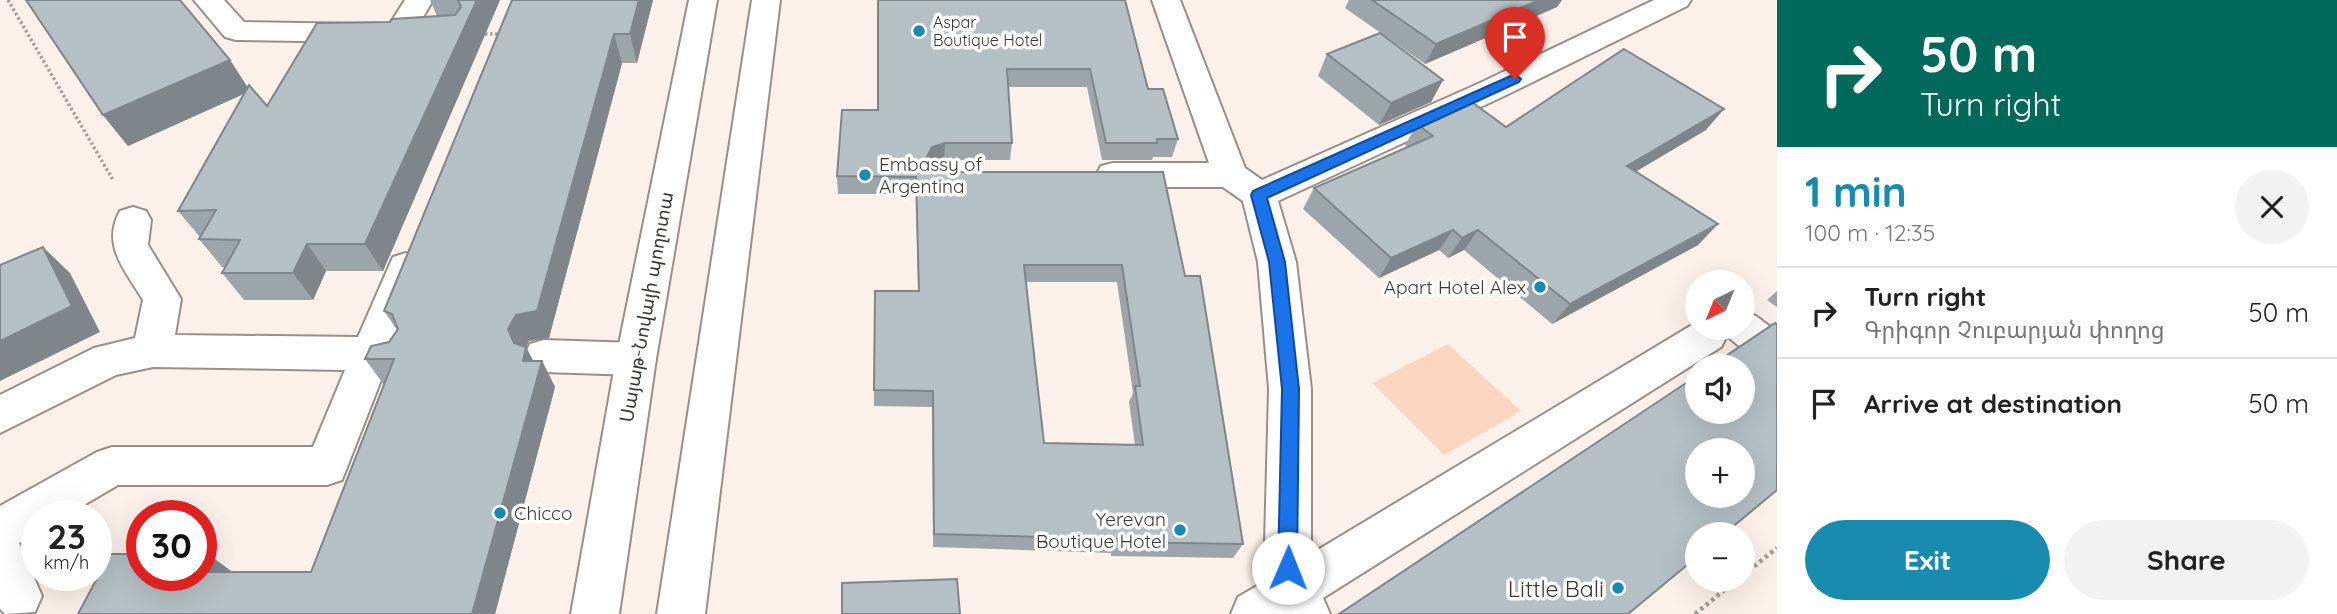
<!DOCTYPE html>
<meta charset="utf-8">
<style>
:root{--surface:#fff;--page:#f2f2f2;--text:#222;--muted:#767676;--line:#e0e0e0;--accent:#188baf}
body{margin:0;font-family:Quicksand,"Noto Sans Armenian",sans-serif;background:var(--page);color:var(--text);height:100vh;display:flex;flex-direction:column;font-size:26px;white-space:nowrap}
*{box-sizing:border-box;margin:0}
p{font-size:23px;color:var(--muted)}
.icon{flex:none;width:38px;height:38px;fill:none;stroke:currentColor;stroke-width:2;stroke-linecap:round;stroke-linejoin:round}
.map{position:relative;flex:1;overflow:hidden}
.panel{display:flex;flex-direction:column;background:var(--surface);width:560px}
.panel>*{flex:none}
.top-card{background:#00695c;color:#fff;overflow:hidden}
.needle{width:46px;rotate:223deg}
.fabs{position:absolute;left:1685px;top:270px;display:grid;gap:14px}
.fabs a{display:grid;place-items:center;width:70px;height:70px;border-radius:50%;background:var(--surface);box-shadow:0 7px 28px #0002;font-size:35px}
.speed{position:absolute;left:21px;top:500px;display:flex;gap:14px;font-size:35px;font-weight:700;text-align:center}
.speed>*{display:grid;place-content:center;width:91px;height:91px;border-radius:50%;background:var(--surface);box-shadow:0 7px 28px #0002;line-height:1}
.speed small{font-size:18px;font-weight:400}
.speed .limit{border:10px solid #d22;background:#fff;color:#111}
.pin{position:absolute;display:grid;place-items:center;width:60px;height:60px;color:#fff;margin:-72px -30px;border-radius:50% 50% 50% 0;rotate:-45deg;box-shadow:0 0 7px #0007}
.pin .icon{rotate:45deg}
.me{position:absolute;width:77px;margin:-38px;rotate:1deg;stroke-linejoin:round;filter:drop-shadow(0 0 5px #0008)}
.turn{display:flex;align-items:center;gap:24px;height:147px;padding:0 28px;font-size:32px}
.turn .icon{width:91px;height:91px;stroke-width:2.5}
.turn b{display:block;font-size:49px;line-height:60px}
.round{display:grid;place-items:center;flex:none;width:74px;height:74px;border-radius:37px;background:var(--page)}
.headline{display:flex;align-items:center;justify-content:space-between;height:119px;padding:0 28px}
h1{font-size:42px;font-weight:700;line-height:52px;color:var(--accent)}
.button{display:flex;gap:14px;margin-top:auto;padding:14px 28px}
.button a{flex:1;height:80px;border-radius:42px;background:var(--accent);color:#fff;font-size:28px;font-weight:700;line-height:80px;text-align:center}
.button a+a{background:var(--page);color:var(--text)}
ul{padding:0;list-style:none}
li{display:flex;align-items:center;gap:21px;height:91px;padding:0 28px;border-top:2px solid var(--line)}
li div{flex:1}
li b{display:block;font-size:26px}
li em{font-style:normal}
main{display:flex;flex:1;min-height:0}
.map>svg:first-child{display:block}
</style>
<main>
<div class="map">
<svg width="1777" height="614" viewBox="0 0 1777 614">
<rect width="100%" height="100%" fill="#fcf1ea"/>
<path fill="#fad6c1" d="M1448 344 1521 411 1444 455 1372 383Z"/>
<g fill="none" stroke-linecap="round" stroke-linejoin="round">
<g stroke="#998f89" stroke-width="4">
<g id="minor">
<path d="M194 0H224L244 22 364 24 375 26 379 33 375 40 364 42 236 40 225 37Z"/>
<path d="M405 0H433L419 24 446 26 450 33 446 40 435 42 388 40 384 33Z"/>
<path d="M1152 0H1180L1245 168 1262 180 1480 83 1654 0H1691L1687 6 1502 97 1278 201 1296 262 1311 389V554L1692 325 1697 316 1698 327H1743V312L1756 316 1777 332V370L1763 366 1727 336 1721 347 1323 598 1330 614H1231L1238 597 1264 582 1269 389 1258 262 1243 201 1223 187H1113L1101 184 1096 175 1101 166 1113 163H1209Z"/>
<path d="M133 207 146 211 151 220 148 245 181 299 175 335 358 337 393 257 406 253 419 257 425 267 397 339 407 342 413 354 407 366 385 370 342 480 327 485H118L65 516H37V533L19 543 42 596 35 612 5 614 0 609V506L97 452 112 447H313L345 370 153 367 116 375 0 433V395L94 348 135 338 143 300C125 270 101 245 120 211Z"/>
<path d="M544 340 636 343 650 347 656 359 650 371 636 375 544 372 530 368 524 356 530 344Z"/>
</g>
</g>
<g stroke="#998f89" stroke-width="4">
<g id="major">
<path d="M689 0H717L656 359 619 614H571L616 359Z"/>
<path d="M752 0H780L705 614H657Z"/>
</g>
</g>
<g stroke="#a69e99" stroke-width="3.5" stroke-dasharray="2.5 2.5" stroke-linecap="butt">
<path d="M8 0 113 180"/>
<path d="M480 34H503"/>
</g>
<g stroke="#a69e99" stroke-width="4.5" stroke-dasharray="3.5 3.5" stroke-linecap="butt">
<path d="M1743 575 1777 548"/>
<path d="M1695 614 1738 579"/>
</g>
<use href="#minor" fill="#fff" fill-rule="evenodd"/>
<use href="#major" fill="#fff" fill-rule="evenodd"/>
</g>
<g fill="#9ca5a9" fill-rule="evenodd">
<path d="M430 0H500L383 271H326L313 300H244L222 273 225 267H222L199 239 200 237 178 211 244 94 128 146 103 115 230 60 248 88 267 106 437 16Z"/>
<path d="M512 0H653L637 63H622L549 338 529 341 526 347 533 361H542L555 387 495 614H78L209 555 232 572H311L384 385 365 359 389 342 397 330 384 311Z"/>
<path d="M1125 0 1148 89 1178 139 1172 157H1153L1152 160H1102L1087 87H1008L1012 143 1010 160H944L931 165 933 169 1185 276 1243 544 1233 558 1111 556V553L933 547 932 407 874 406V390L918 291 916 194H838L837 176 878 110ZM1026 282H1117L1133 393 1129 402 1135 445 1044 443Z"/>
<path d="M1349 0H1562L1557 7 1425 64 1345 8Z"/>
<path d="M1327 54 1443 80 1431 102 1379 125 1318 76Z"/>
<path d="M1417 124 1506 127 1706 130 1636 171 1718 224 1698 245 1552 324 1464 250 1448 258 1439 250 1379 278 1303 209 1314 188 1408 147 1405 145Z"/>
<path d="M1777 291V307L1767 300Z"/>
</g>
<g fill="#7f868a">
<path d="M477 0H500L383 271 365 244Z"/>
<path d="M639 0H653L637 63 630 34Z"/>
<path d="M1539 0H1562L1557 7 1425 64 1436 44Z"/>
<path d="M614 34 622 63 549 338 529 341 522 355 526 347 539 372 542 361 555 387 495 614H472L514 343 508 329Z"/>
<path d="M230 60 250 91 128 146 103 115Z"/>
<path d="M1443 80 1431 102 1379 125 1391 103Z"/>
<path d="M1724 109 1706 130 1610 187 1627 166Z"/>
<path d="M945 143 944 160 931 165 926 159 932 147Z"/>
<path d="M1718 224 1698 245 1552 324 1570 304Z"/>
<path d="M1453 230 1439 250 1379 278 1391 258Z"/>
<path d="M1478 230 1464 250 1448 258 1462 238Z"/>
<path d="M307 244 326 271 313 300 293 273Z"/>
<path d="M43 247 70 273 100 332 0 381V341Z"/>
<path d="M209 555 238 576 201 572Z"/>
</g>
<g fill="#b5c0c5" stroke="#7f868a" stroke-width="2" fill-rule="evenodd">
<path d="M26 0H180L230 60 103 115Z"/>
<path d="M458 0H477L365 244H307L293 273H222L240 240 199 239 216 210 178 211 249 85 267 106 317 23 390 22 392 19 455 15 461 7Z"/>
<path d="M512 0H639L630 34H614L537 311 516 315 508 329 514 343 526 347 523 361H542L472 614H78L110 554H142V576H201V572H311L394 359H365L371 346 389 342 398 329 392 314 384 311Z"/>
<path d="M878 0H1125L1148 89H1163L1178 139H1157V143H1106L1090 69H1007L1012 143H945L932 147 926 159 933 169 946 172H1163L1185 276H1200L1243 544 1117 542V539L934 534 933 391 874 390 875 291H919L916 177 837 176 842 110H878ZM1024 265H1122L1140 386H1135L1143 445 1044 443Z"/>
<path d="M1372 0H1539L1436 44Z"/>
<path d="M1380 33 1443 80 1391 103 1327 54Z"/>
<path d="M1624 49 1724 109 1627 166 1718 224 1570 304 1478 230 1462 238 1453 230 1391 258 1314 188 1433 136 1417 124 1469 100 1506 127Z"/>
<path d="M43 247 72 306 0 341V265Z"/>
<path d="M1775 323 1777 324V490L1724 534H1698V556L1628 614H1339L1698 375V411H1743V366H1711ZM1698 450H1743V495H1698Z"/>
<path d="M201 555H209L201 571Z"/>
<path d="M957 579 960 614H842V583Z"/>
</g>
<path fill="#1a73e8" stroke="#114b97" stroke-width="2" d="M1515 74 1521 79 1519 82 1267 198 1285 262 1299 389 1297 568 1294 574 1288 577 1281 574 1278 568 1282 389 1269 262 1251 195 1253 191Z"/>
<g fill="#188baf" stroke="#fff" stroke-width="2.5">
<circle cx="919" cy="31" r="7"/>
<circle cx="865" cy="175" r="7"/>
<circle cx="1540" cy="287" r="7"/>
<circle cx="500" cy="513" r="7"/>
<circle cx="1180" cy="530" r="7"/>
<circle cx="1618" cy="588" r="7"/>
</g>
<g text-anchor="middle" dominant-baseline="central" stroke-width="7" stroke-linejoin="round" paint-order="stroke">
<g font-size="16" fill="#3c3735" stroke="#fff" text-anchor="start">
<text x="933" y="22">Aspar<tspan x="933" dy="18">Boutique Hotel</tspan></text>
</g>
<g font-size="19" fill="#3c3735" stroke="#fff" text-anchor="start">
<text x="879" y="164">Embassy of<tspan x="879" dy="22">Argentina</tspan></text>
<text x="1526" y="287" text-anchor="end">Apart Hotel Alex</text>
<text x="514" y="513">Chicco</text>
<text x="1166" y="519" text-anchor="end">Yerevan<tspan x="1166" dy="22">Boutique Hotel</tspan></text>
</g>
<g font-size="19" fill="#3c3735" stroke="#fff">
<text transform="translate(646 307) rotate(-80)">Սայաթ-Նովայի պողոտա</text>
</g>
<g font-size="23" fill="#3c3735" stroke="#fff" text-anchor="end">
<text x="1604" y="588">Little Bali</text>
</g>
</g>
</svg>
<div class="fabs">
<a><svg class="needle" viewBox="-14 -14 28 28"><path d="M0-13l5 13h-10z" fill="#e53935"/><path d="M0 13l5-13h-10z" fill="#767676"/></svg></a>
<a><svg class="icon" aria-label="sound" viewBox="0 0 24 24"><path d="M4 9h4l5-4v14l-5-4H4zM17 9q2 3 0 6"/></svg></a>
<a>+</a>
<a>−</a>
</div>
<div class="speed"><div>23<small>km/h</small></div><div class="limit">30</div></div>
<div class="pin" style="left:1515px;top:79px;background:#d93025"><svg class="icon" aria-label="arrive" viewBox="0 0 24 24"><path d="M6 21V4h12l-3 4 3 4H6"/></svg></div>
<svg class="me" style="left:1288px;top:568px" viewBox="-20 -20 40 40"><circle r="19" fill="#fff"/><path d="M0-13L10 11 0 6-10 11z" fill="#1a73e8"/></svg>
</div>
<section class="panel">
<div class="top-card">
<div class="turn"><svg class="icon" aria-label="right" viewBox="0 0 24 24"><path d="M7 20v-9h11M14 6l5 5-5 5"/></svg><div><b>50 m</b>Turn right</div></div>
</div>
<div class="headline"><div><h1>1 min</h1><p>100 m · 12:35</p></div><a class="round"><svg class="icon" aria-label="close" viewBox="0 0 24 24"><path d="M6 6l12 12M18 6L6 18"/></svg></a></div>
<ul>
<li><svg class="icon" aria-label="right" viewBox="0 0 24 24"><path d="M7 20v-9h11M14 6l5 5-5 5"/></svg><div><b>Turn right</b><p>Գրիգոր Չուբարյան փողոց</p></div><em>50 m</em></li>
<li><svg class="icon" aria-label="arrive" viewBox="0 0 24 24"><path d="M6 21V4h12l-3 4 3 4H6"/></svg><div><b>Arrive at destination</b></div><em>50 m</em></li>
</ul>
<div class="button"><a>Exit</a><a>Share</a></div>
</section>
</main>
